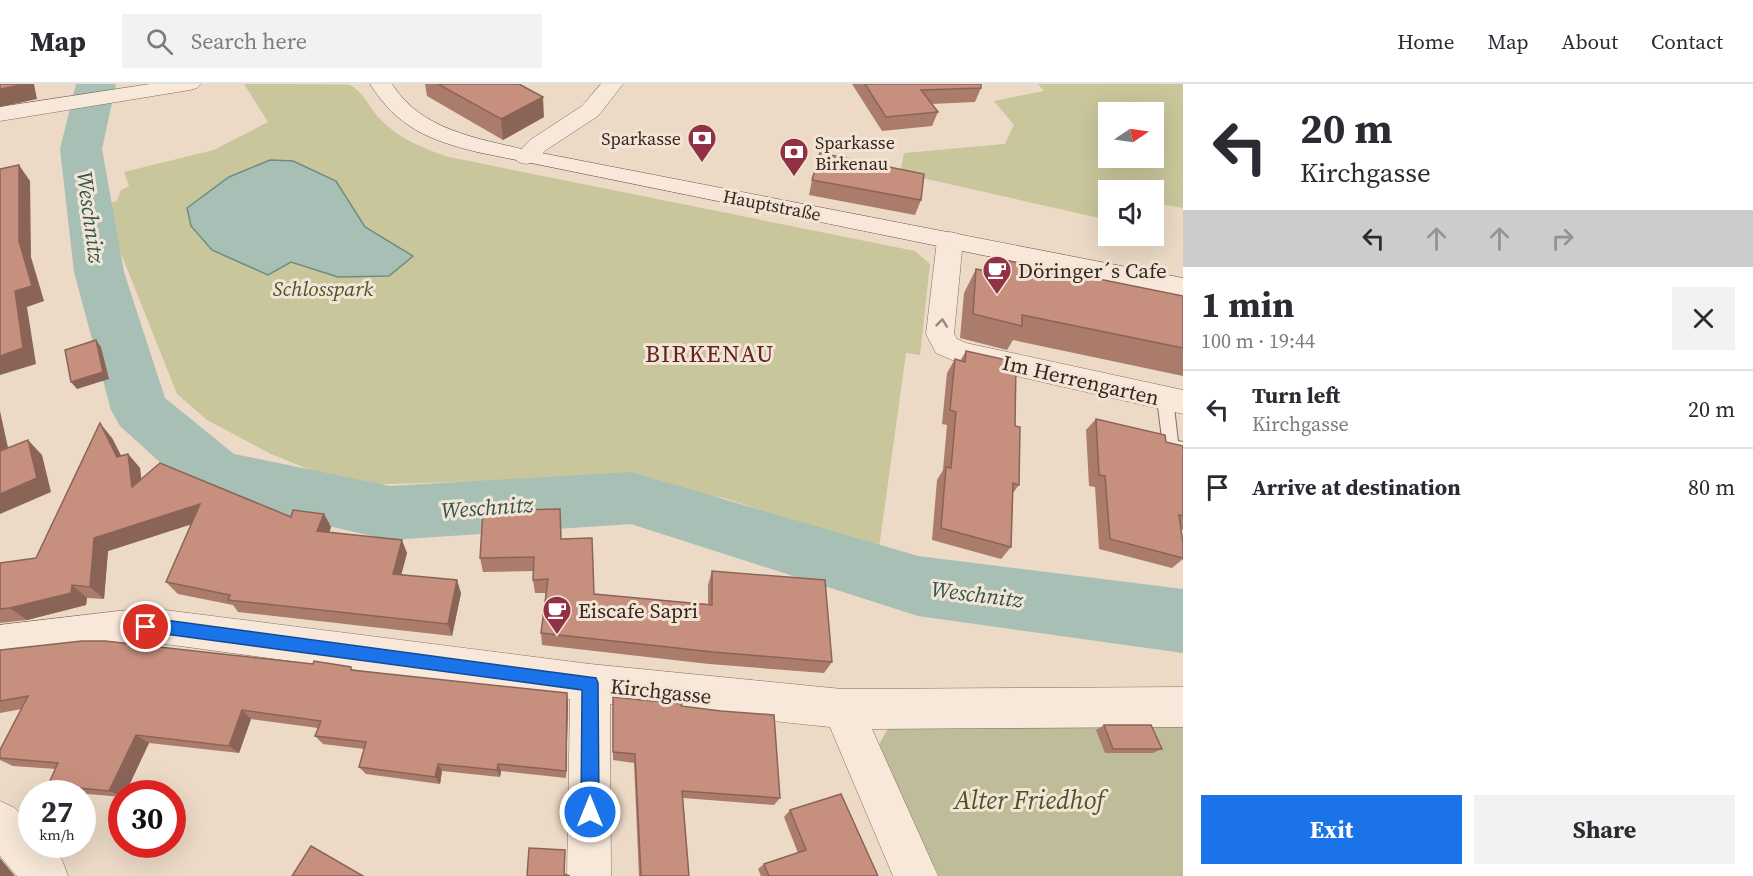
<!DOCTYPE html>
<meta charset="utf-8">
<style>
:root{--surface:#fff;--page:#f2f2f3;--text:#2b2b33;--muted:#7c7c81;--line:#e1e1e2;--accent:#1a73e8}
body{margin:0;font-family:"Source Serif 4",serif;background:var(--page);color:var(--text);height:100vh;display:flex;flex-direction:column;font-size:22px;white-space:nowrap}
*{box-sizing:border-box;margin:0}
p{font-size:20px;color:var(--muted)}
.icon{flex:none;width:33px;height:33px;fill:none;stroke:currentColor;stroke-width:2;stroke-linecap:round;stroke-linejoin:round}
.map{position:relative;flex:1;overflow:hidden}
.panel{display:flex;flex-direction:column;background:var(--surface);width:570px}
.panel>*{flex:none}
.guide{background:#fff;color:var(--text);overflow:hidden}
.needle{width:39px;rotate:77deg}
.tools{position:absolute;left:1098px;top:18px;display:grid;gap:12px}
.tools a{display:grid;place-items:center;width:66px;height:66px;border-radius:0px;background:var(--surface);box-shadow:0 6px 24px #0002;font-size:30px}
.speed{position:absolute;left:18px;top:696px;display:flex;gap:12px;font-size:30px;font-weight:700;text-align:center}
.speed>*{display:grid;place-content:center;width:78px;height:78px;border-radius:50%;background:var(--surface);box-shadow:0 6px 24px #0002;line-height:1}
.speed small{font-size:15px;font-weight:400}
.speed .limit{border:9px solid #d22;background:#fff;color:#111}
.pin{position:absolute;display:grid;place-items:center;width:51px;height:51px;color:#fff;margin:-26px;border:3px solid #fff;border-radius:50%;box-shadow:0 2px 6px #0007}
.me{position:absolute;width:66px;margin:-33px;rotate:0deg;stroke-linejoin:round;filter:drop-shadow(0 0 4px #0008)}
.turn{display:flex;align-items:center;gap:21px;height:126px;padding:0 18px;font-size:27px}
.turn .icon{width:78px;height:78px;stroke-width:2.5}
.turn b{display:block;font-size:42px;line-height:51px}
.lanes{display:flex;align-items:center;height:57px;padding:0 18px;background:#0003;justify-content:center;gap:30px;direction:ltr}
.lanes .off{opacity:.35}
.round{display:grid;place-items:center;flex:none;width:63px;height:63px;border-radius:0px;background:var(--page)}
.head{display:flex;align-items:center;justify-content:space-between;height:102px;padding:0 18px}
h1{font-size:36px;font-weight:700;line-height:45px}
.action{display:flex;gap:12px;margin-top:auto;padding:12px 18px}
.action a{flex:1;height:69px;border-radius:0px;background:var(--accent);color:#fff;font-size:24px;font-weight:700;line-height:69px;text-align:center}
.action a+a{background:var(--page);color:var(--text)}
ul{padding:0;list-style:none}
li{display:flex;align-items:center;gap:18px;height:78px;padding:0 18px;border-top:2px solid var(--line)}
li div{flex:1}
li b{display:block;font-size:22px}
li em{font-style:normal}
header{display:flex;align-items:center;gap:36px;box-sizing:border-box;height:84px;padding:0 30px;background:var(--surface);border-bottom:2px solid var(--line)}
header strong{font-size:28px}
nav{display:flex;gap:33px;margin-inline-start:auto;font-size:21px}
.search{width:420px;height:54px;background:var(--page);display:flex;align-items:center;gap:15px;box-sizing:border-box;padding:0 21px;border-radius:0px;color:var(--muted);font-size:22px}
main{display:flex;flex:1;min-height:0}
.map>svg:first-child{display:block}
</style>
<header>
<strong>Map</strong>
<div class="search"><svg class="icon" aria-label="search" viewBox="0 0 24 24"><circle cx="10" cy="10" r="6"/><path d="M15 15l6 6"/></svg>Search here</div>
<nav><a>Home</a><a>Map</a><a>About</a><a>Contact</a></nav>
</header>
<main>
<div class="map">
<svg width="1183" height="792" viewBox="0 0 1183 792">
<rect width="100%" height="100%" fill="#ecd9c6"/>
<g fill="#c9c69b" fill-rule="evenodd">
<path d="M244 0C263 0 338 0 350 1 364 8 370 25 381 36 400 55 424 65 449 73L915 167 930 180 920 271 906 269 879 464 724 414 639 398 578 394 359 401 308 385 271 370 207 336 177 310 108 137V119L117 117 121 106 129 102 124 88 214 66 268 38Z"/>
<path d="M1038 0H1183V124L1154 119V106H1108V109L1103 108 1104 135 900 89 904 69 1005 60 1014 41 994 17 1044 7ZM1108 28H1154V74H1108Z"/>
</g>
<path fill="#bfbc99" d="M1183 640V792H939L875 668 890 641Z"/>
<path fill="#a7bfb4" stroke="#6e8d80" stroke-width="1.5" d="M270 76 293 77 336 97 365 143 413 172 389 192 338 193 291 178 268 191 212 166 191 142 187 124 229 93Z"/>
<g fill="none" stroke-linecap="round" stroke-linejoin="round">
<path fill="#a7bfb4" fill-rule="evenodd" d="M76 0H116L102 65 124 188 165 314 234 370 390 402 631 388 918 472 1183 505V569L918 532 631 440 390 456 217 417 195 410 120 342 111 326 74 188 60 65Z"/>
<g stroke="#866b5d" stroke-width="2">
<path id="service" d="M1165 309 1170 311 1173 315 1178 357 1183 358V370L1165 366 1163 362 1157 315 1160 311Z"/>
</g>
<g stroke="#866b5d" stroke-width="1">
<g id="minor">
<path d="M150 0H201L197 4 190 6 0 37V23Z"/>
<path d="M950 148 959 150 963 156 954 250 957 255 966 259 1183 306V330L959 279 936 269 926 250 937 156 941 150Z"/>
<path d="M127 526H165L590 580 842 605 1183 603V643L872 645 938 792H893L830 643 610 620 611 792H567L570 615 165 560H127L0 577V541Z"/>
<path d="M0 717 15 724 32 742V760H48L62 776 68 792H17L0 772Z"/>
</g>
</g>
<g stroke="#866b5d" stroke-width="1">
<path id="tertiary" d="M601 0H623L598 32 546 66 534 78 526 80 518 78 514 73 530 56 582 22Z"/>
</g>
<g stroke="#684c40" stroke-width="1">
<path id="secondary" d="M370 0H392C421 46 476 54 526 66L1183 194V212L477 68C429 56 398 44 370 0Z"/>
</g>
<use href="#service" fill="#f7e8d9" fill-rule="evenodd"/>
<use href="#minor" fill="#f7e8d9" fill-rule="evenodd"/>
<use href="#tertiary" fill="#f7e8d9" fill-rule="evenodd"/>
<use href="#secondary" fill="#f7e8d9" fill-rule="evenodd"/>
</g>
<g fill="#ab7b6c">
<path d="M425 0H519L544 33 503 56 427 12Z"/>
<path d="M852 0H981V4L975 18 931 20 938 28 932 42 882 47Z"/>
<path d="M812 96 921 116 915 131 809 111Z"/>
<path d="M995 174 1183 212V292L1013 256 1007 266 960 254 964 209 976 185 988 187Z"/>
<path d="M966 267 1015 342 1019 401 1013 409 1011 463 1001 475 932 456 937 396 943 386 947 341 942 340 947 289 955 275 960 277Z"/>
<path d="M1096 335 1166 358 1183 362V446L1181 445 1183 460V475L1172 484 1099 465 1095 403 1089 402 1086 346Z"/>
<path d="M112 354 121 372 128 370 140 384 141 395 291 433 324 430 331 443 329 449 407 469 401 491 461 509 452 552 238 528 233 521 178 510 166 498 191 440 108 467 104 515 87 514 86 521 27 536 0 539V479L36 474Z"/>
<path d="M561 455 594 510 708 520V501L712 487 832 578 824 589 709 580 542 561 541 549 546 509H535L533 496V487L483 488 480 474Z"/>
<path d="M0 566 354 586 568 618 566 694 501 687 500 693 442 687 440 700 366 690 359 683 364 665 323 660 315 652 318 644 251 635 239 669 149 659 125 710H122V713L64 708 48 701 56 685 13 682 0 676V666L22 625 0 629Z"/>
<path d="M613 613 681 622 780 714 774 721 683 714 689 792H639L634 679 613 676Z"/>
<path d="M1104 641 1162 665 1153 669H1105L1096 646Z"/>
<path d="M790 726 878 792H761L758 785 764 780 798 769 784 733Z"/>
</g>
<g fill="#8b6458">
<path d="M25 0H34L37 15 0 23V5Z"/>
<path d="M543 13 544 33 503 56 501 35Z"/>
<path d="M19 81 30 97 31 173 44 217 27 223 36 280 0 291V272L15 207 19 157Z"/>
<path d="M96 256 101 263 109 295 77 305 71 298Z"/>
<path d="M0 327 12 382 0 370Z"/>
<path d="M100 339 112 354 129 387 117 373Z"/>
<path d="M28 356 42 371 51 408 0 430V410Z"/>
<path d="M128 370 140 384 144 417 132 403Z"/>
<path d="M200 420 211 434 108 467 104 515 90 503 94 454Z"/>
<path d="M324 430 331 443 325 461 317 447Z"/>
<path d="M402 456 407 469 398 503 393 490Z"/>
<path d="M457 496 461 509 452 552 448 540Z"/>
<path d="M72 501 87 514 86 521 27 536 10 524Z"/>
<path d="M567 609 568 618 566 694V687Z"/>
<path d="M242 626 251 635 239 669 229 662Z"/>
<path d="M136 651 149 659 125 710H122V712L109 707Z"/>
<path d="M438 680 442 687 440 700 435 693Z"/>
<path d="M498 680 501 687 500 693 497 686Z"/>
<path d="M0 774 15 792H0Z"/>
</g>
<g fill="#c78f7e" stroke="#8b6458" stroke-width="1.5">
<path d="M0 0H25L0 5Z"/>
<path d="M438 0H519L543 13 501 35Z"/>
<path d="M865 0H981V4L921 6 938 28 886 33Z"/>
<path d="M820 69 924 90 921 116 812 96Z"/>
<path d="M19 81V157L32 202 15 207 23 264 0 272V85Z"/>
<path d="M995 174 1183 212V264L1022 231V242L973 230 976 185 994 189Z"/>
<path d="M96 256 103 288 71 298 65 266Z"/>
<path d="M966 267 1016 278 1015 342 1020 343 1019 401 1013 399 1011 463 941 444 946 383 951 384 956 328 950 326 955 275 965 278Z"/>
<path d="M1096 335 1165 351 1166 358 1183 362V432L1179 431 1183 460V474L1110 455 1105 392 1099 391Z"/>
<path d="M100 339 117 373 128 370 132 403 160 379 291 433 293 426 324 430 317 447 402 456 393 490 457 496 448 540 228 516 230 511 166 498 200 420 94 454 90 503 72 501 71 509 10 524 0 525V479L36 474Z"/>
<path d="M28 356 37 394 0 410V367Z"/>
<path d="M560 425 561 455 592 454 594 510 712 521V487L825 496 832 578 713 568 541 549 548 495 533 496 534 473 480 474 483 427Z"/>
<path d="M82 557H105L313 580 314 577 351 583V586L567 609 566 687 498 680 497 686 438 680 435 693 359 683 366 658 315 652 321 637 242 626 229 662 136 651 109 707 48 701 58 679 0 674V666L28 612 0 617V566Z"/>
<path d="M613 613 682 620 681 622 721 627 774 631 780 714 682 707 689 792H641L635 670 613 668Z"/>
<path d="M1104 641H1151L1162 665H1113Z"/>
<path d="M841 710 878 792H769L764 780 806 766 790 726Z"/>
<path d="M311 762 363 792H292Z"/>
<path d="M529 764 565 766 564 790 570 792H527Z"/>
</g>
<defs><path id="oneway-chevron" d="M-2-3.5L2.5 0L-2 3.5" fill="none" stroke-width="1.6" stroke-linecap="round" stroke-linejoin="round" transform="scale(1.5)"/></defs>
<use stroke="#97887c" href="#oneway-chevron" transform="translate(942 239) rotate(-84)"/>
<path fill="#1a73e8" stroke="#114b97" stroke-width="1.5" d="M146 536H165L596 594 598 599 599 728 596 734 590 737 583 734 581 728 582 606 165 550 141 548 138 543 141 538Z"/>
<defs>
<g id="bank-pin" transform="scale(1.5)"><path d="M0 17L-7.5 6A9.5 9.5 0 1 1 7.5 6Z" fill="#913144" stroke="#f3e5d5"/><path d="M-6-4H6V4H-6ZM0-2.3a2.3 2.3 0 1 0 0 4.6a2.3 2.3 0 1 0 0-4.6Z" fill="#fff"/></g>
<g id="cafe-pin" transform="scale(1.5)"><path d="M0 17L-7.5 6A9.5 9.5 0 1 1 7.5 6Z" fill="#913144" stroke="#f3e5d5"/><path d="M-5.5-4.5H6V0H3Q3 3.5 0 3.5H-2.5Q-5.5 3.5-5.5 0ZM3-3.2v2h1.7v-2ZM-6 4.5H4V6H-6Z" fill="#fff"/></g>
</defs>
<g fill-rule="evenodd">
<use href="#bank-pin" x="702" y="54"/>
<use href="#bank-pin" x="794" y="68"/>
<use href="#cafe-pin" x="997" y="186"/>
<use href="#cafe-pin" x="557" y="526"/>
</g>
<g text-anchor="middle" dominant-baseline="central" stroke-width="6" stroke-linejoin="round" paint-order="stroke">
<g font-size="18" fill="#372720" stroke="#f3e5d5" text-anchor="end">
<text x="681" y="54">Sparkasse</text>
<text x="815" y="58" text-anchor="start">Sparkasse<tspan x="815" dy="21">Birkenau</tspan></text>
</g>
<g font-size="18" fill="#372720" stroke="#f3e5d5">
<text transform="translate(772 121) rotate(11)">Hauptstraße</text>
</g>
<g font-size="21" fill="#372720" stroke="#f3e5d5" text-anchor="start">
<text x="1018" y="186">Döringer´s Cafe</text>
<text x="578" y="526">Eiscafe Sapri</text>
</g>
<g font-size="21" font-style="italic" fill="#4f5228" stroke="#f3e5d5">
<text x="323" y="204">Schlosspark</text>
</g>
<g font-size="21" fill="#372720" stroke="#f3e5d5">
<text transform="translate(1081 296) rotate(13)">Im Herrengarten</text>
<text transform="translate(661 607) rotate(6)">Kirchgasse</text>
</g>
<g font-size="22" font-style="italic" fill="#30564c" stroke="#f3e5d5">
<text transform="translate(91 133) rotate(82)">Weschnitz</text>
<text transform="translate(487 423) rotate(-4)">Weschnitz</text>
<text transform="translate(977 510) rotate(7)">Weschnitz</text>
</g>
<g font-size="24" letter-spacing="1.5" fill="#612322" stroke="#f3e5d5">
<text x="710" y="269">BIRKENAU</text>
</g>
<g font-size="26" font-style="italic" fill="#4f5228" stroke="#f3e5d5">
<text x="1029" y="716">Alter Friedhof</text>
</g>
</g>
</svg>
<div class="tools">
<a><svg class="needle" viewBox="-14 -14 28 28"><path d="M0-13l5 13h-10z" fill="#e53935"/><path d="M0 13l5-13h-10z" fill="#7c7c81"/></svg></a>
<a><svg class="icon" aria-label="sound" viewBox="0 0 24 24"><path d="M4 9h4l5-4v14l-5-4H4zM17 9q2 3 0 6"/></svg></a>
</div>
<div class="speed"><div>27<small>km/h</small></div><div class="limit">30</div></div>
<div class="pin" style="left:146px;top:543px;background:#d93025"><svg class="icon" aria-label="arrive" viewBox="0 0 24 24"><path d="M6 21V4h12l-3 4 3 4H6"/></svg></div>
<svg class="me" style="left:590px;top:728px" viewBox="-20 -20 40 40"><circle r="17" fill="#1a73e8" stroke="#fff" stroke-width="3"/><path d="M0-11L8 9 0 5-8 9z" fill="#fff"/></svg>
</div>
<section class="panel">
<div class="guide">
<div class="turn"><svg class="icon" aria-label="left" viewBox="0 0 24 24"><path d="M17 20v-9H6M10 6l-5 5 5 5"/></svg><div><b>20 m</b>Kirchgasse</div></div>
<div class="lanes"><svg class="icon" aria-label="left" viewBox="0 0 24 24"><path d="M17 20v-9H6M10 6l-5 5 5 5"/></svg><svg class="icon off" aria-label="ahead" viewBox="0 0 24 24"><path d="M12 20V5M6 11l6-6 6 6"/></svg><svg class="icon off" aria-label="ahead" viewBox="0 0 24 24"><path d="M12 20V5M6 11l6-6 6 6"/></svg><svg class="icon off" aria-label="right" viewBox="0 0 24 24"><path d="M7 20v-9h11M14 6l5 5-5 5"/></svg></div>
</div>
<div class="head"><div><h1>1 min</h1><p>100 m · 19:44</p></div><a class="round"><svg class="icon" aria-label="close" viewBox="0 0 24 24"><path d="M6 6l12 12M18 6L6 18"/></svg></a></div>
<ul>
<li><svg class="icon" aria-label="left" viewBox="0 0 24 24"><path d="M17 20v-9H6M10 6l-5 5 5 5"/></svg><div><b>Turn left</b><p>Kirchgasse</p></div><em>20 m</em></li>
<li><svg class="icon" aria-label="arrive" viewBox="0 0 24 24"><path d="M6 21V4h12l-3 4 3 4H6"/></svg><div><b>Arrive at destination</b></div><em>80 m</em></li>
</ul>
<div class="action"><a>Exit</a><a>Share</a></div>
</section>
</main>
